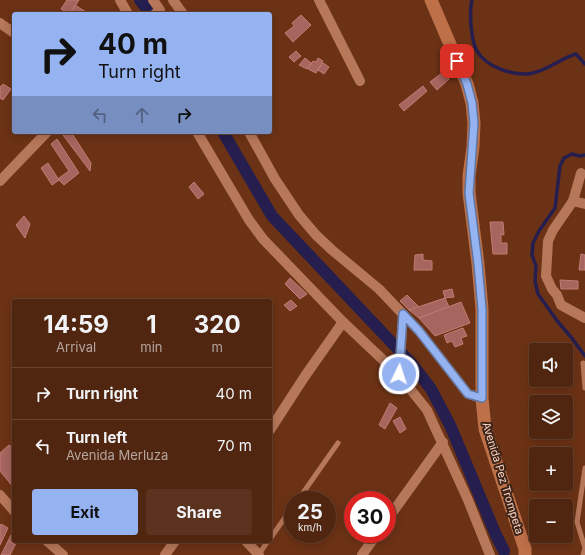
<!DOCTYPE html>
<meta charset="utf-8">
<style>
:root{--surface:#512610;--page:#5b321e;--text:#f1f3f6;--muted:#b4a59f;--line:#674330;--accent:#95b2f1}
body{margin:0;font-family:Inter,sans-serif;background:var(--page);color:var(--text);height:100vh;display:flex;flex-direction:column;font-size:15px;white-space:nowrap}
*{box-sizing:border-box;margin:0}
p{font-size:13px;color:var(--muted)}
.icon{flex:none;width:22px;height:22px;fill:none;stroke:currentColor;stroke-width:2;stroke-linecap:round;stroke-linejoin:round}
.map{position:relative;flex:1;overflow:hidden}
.side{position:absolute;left:12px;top:299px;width:260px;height:244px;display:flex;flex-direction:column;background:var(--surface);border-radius:4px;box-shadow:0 2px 10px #0003,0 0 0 1px var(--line)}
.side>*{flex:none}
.guide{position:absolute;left:12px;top:12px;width:260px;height:122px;border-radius:4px;box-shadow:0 2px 10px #0003,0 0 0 1px var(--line);background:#95b2f1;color:#111;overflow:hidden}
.controls{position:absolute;left:529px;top:343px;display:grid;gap:8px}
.controls a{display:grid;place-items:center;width:44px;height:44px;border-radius:4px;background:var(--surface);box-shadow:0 2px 10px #0003,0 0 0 1px var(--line);font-size:20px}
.speed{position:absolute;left:284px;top:491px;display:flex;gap:8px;font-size:20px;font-weight:700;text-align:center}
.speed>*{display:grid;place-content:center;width:52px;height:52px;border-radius:50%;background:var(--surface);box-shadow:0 2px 10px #0003,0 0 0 1px var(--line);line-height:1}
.speed small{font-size:10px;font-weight:400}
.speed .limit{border:6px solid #d22;background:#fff;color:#111}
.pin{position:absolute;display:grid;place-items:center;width:34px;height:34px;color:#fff;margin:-17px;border-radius:8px;box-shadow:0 2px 6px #0006}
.me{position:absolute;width:44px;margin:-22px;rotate:4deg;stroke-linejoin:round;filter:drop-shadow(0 0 3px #0008)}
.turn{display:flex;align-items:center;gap:14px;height:84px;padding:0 20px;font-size:18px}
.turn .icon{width:52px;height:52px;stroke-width:2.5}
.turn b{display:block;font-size:28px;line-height:34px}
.lanes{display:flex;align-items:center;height:38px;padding:0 20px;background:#0003;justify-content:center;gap:20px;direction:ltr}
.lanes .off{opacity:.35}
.eta{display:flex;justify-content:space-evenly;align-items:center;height:68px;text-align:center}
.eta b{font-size:24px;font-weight:700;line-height:28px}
.cta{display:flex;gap:8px;margin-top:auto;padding:8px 20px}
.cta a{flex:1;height:46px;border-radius:4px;background:var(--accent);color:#111;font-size:16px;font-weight:700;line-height:46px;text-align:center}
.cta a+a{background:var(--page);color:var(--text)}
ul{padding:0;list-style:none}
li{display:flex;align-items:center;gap:12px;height:52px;padding:0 20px;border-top:1px solid var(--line)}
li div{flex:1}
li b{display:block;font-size:15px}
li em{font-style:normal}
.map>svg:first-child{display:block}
</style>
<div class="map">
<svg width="585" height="555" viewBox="0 0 585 555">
<rect width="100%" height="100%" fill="#6c3215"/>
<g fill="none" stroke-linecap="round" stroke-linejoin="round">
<g stroke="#251e4e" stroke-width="3.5">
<path d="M472 0C469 12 471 41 477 51 486 67 512 75 528 74 546 72 559 59 576 54L585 64"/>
<path d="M585 155 580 156 572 154 564 158 560 166 555 208 539 231 533 243 532 255 536 266 535 281 538 294 558 322 571 337 585 356"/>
</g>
<g stroke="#251e4e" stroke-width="12">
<path d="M140 0 151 14"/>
<path d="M223 132 272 216 411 363 431 389 450 425 496 535 504 551"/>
</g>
</g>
<g fill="#a6655f" stroke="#c37b74">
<path d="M67 0H79L70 14 61 9Z"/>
<path d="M75 5 89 14H70Z"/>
<path d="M301 15 311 25 293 42 285 33 294 26 292 23Z"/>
<path d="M296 51 301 56 294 62 289 57Z"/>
<path d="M305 58 311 63 307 69 299 65Z"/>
<path d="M318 58 323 61 316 73 308 69 313 61 316 62Z"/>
<path d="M323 63 329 67 324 74 318 70Z"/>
<path d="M443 72 449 79 437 90 430 82Z"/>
<path d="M3 84 11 89 3 100 0 98V87Z"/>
<path d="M423 86 427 91 404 111 399 105Z"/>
<path d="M67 132H71L91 163 90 171 63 135Z"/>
<path d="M57 139 79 173 64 185 59 180V178L69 171 51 144Z"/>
<path d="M48 163 59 180 52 185 41 168Z"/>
<path d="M194 182 204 194 198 199 189 187Z"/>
<path d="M24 216 30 224 25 238 16 225Z"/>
<path d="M490 222H503L504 235 501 234V243H507V254H493Z"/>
<path d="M423 254V260L432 261V270H414L415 255Z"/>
<path d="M581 254 585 255V270H579Z"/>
<path d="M290 278 307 294 300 299 285 284Z"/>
<path d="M560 280 578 281V289H561Z"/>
<path d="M452 289 454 297 445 298 443 291Z"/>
<path d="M407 295 419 307 409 310 400 301Z"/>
<path d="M445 298 449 307 419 318 409 310Z"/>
<path d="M291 300 297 306 290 311 284 305Z"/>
<path d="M461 302 470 323 435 336 419 318Z"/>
<path d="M463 328 467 336 461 338 463 344 455 347 452 341 447 343 444 335Z"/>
<path d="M390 403 397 408 385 429 379 425Z"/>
<path d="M400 417 406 429 400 433 393 421Z"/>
<path d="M9 445 14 449V488L0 471V453Z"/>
<path d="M1 524 8 528 0 545V527Z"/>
<path d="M12 533 14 534V541H17L15 545 8 541Z"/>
<path d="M8 541 15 545 10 555H1Z"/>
</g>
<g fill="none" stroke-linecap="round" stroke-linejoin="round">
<g stroke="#b77759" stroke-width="5">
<path d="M583 363 585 388"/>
<path d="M298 500 338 443"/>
<path d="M270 539 293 506"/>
<path d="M259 554 268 541"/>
<path d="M583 555 585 548 577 522 585 468"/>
</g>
<g stroke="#b77759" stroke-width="10">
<path d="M120 0 128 14"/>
<path d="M153 0 160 10 155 14"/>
<path d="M173 0 183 14"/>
<path d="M319 0 360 81"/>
<path d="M0 23 14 33"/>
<path d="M197 132 249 220 263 239 343 322 399 375 427 410 468 500 490 555"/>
<path d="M249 132 275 179 299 215 316 235 332 250 379 289 419 331 468 394 482 398"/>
<path d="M581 173 573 201 553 230 548 241 546 276 552 289 557 295 561 305 585 318"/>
<path d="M0 181 47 132"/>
<path d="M573 201 585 204"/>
<path d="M399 375 403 314"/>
<path d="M270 430 305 376 343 322"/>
<path d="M0 495 14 511"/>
<path d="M387 520 443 442"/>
<path d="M47 541 63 555"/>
<path d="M246 541 259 555"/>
<path d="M165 555 175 541"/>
<path d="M362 555 377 534"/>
</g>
<path stroke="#be7048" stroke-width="13" d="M431 0 467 84 472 103 474 123 473 147 469 176V193L478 264 482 309V398L485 429 525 549V555"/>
</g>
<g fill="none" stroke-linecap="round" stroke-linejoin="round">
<g stroke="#61749d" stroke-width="10">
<path id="route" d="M399 374 403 314 419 331 468 394 482 398V309L478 264 469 193 474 123 472 103 467 84 457 61"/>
</g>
<use href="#route" stroke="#95b2f1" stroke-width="7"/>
</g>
<g text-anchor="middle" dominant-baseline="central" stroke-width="4" stroke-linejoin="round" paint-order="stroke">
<g font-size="11" fill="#f6d2c2" stroke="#3e2417">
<text transform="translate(503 478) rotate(73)">Avenida Pez Trompeta</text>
</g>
</g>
</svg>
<div class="controls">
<a><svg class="icon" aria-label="sound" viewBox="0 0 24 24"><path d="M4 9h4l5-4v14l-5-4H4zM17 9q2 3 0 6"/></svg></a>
<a><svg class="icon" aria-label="layers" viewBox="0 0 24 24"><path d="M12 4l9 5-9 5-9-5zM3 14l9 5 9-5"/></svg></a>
<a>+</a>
<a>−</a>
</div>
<div class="speed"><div>25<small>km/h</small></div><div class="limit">30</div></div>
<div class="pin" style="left:457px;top:61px;background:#d93025"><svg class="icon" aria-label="arrive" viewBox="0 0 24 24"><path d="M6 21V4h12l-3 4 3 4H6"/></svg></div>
<svg class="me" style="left:399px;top:374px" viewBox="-20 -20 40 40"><circle r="17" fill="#95b2f1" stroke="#fff" stroke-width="3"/><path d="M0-11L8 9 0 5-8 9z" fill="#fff"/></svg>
<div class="guide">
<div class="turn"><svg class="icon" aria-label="right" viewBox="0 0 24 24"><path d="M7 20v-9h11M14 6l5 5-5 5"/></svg><div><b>40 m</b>Turn right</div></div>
<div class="lanes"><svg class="icon off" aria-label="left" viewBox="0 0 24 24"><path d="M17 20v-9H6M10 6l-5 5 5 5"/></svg><svg class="icon off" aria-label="ahead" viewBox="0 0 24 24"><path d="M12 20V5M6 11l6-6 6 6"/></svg><svg class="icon" aria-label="right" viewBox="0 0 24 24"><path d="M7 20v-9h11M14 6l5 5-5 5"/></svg></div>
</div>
<section class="side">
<div class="eta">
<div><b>14:59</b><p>Arrival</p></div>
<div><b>1</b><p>min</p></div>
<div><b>320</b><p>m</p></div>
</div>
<ul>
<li><svg class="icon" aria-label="right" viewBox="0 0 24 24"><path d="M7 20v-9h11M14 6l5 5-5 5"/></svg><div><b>Turn right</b></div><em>40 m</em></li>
<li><svg class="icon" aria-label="left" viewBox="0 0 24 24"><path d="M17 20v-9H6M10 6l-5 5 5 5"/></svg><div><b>Turn left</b><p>Avenida Merluza</p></div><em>70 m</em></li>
</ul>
<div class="cta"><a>Exit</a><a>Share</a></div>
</section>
</div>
